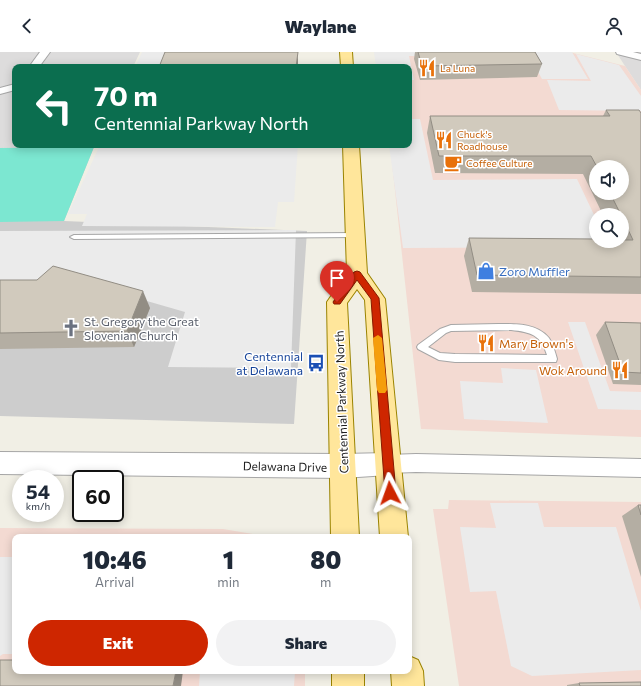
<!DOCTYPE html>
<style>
:root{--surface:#fff;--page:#f2f2f3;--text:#1f2937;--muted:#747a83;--accent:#ce2600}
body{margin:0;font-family:Commissioner,sans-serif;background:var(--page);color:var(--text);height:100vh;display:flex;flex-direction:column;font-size:15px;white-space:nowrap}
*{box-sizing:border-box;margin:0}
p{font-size:13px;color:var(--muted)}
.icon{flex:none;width:22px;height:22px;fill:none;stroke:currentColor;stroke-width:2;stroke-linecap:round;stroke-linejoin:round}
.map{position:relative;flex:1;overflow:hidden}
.drawer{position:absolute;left:12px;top:482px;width:400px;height:140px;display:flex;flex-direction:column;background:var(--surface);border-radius:8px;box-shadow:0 2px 10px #0003}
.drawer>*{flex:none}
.banner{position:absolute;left:12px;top:12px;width:400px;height:84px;border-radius:8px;box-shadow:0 2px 10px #0003;background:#0b6e4f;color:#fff;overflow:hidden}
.buttons{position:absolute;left:589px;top:108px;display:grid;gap:8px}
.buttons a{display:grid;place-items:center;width:40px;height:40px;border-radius:50%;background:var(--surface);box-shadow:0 2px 10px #0003;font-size:20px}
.speed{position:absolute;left:12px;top:418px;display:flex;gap:8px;font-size:20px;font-weight:700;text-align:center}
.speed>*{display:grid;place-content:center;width:52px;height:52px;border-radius:50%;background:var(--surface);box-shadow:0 2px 10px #0003;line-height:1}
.speed small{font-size:10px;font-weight:400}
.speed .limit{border:2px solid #111;border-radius:6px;background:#fff;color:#111}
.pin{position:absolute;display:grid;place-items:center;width:34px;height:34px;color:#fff;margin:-41px -17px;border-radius:50% 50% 50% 0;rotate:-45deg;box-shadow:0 0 4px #0007}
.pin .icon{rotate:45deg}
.me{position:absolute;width:44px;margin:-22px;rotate:356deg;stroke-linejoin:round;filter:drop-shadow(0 0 3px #0008)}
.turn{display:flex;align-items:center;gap:14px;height:84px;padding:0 16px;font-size:18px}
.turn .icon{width:52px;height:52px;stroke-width:2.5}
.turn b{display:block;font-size:28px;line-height:34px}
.eta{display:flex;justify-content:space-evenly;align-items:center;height:68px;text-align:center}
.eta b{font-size:24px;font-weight:800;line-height:28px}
.button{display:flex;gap:8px;margin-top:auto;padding:8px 16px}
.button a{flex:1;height:46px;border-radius:24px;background:var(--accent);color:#fff;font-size:16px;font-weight:800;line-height:46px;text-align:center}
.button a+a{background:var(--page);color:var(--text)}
header{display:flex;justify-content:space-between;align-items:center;height:52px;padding:0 16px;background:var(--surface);font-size:18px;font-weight:800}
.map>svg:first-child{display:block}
</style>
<header><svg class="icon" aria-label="back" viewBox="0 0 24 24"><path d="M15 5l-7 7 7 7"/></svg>Waylane<svg class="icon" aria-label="person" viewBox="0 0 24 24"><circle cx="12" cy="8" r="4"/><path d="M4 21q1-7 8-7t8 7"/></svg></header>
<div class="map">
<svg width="641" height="634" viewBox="0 0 641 634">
<rect width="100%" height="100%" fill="#f1efe5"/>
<g fill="#dddcdc">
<path d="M0 0H140L133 15H15V93H95L94 95 0 96Z"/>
<path d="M616 0H641V38L625 14Z"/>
</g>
<g fill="#f3dad2" fill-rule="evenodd">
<path d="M380 0H569L625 14 641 38V385L421 377 390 93H409V15ZM596 115H622V141H596ZM596 163H622V189H596Z"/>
<path d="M449 448 641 450V634H459L433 457H448Z"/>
<path d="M0 476 223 477 271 485H15V619H305V634H0Z"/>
</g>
<path fill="#cdcdcd" d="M94 95 64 169 307 179 294 372 0 364V96Z"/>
<path fill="#7ce7d1" d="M94 95 64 169 0 170V96Z"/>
<g fill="#ebebeb">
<path d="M142 0H200L164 15H135Z"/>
<path d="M374 0H572L588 27H542L530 5 409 4 414 28H409V15H376Z"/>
<path d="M576 2 619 13 641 44V59L559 58 547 28 591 29Z"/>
<path d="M409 67H420L433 128 577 127 596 167V189L609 195 403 196 389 93H409Z"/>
<path d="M100 93H298L294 150H278L275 175 82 174 87 162H68Z"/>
<path d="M296 178 291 316 168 315 185 260 133 245 0 244V179Z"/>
<path d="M568 270H585L610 339 641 340V358L598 357Z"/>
<path d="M501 316 536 318 548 371 464 367 460 329 503 331Z"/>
<path d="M490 451H538L544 475H616L641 559V618L532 624 511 614 496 539 470 540 460 475 496 476Z"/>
<path d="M0 505H15V602H3L0 604Z"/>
<path d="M200 619H295L294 634H199Z"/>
</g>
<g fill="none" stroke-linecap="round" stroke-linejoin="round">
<g stroke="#a6a6a6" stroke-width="2">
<g id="service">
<path d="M355 181H358V185L74 187 70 185 74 183Z"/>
<path d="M498 272C515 272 537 271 549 286 553 292 555 300 557 307L556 310H455L439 308 418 297 417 295 418 293 440 277 451 273ZM511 278C531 280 541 283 547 303L455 302 440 301 428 295 446 281 451 279Z"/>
</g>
</g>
<g stroke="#a6a6a6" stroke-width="2">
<g id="minor">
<path d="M40 0H50L39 15H29Z"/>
<path d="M616 0H633L641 2V8L617 2Z"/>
<path d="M15 32V38L0 42V36Z"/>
<path d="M416 402 641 407V425L416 420 388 421 381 419 378 412 381 405 388 403Z"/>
</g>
</g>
<g stroke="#a6a6a6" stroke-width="2">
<path id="tertiary" d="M0 400 343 402 388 401 397 404 400 412 397 420 388 423 343 426 0 422Z"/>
</g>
<g stroke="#9a8300" stroke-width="2">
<g id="primary">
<path d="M340 0H352L353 15H341Z"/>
<path d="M343 93H359L367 221 385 247 408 485H380L365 248 357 237 347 251 359 485H331L327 250 347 221Z"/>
<path d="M409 604 418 608 423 619 424 634H392L391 619H409Z"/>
<rect x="332" y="619" width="32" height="15"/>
</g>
</g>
<use href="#service" fill="#fff" fill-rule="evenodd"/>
<use href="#minor" fill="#fff" fill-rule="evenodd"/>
<use href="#tertiary" fill="#fff" fill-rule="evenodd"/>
<use href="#primary" fill="#ffe69b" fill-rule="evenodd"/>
</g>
<g fill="#b4aea3" fill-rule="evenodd">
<path d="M415 0H535L542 12 537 25 420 28 414 7Z"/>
<path d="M606 58 641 61V242L472 240 464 204 469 186 622 189V163H603L583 122 435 121 427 81 430 64H603ZM596 115H622V141H596Z"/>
<path d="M0 228 150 256 134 295 0 297Z"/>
<path d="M605 270 641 271V333L613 332 596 283Z"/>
<path d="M638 453H641V525L622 464Z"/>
<path d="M579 631 641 634H567V633Z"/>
</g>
<g fill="#928d84">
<path d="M298 0V15H296Z"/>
<path d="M143 239 150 256 134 295 127 279Z"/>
<path d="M176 619H183L181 634H173Z"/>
</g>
<g fill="#d1cabd" stroke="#928d84">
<path d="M165 0H298L296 15H159Z"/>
<path d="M418 0H535L542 12 422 14Z"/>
<path d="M606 58H639L641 61V225L477 223 469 186 596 187V189H622V188H633L622 165V163H621L610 141H622V115H597L591 104H439L430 64H610Z"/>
<path d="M53 214 143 239 127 279 0 281V228H37Z"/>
<path d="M605 270 641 271V321L623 320Z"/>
<path d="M638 453H641V463Z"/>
<path d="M0 608H15V619H176L173 634H0Z"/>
<path d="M641 630V634H580L579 631Z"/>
</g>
<path fill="#ce2600" stroke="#861900" d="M357 219 360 220 379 246 396 441 394 444 390 446 387 444 385 441 371 247 357 228 340 252H334L333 250 354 220Z"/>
<path fill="#f59e0b" d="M378 283 382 286 387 338 385 341H379L377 338 373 286Z"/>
<defs>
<g id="restaurant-bare" transform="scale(1.38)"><path d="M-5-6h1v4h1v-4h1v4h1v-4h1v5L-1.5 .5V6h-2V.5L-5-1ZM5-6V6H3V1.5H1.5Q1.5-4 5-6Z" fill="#e8710a" stroke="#fff" stroke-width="2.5" paint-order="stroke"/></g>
<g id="cafe-bare" transform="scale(1.38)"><path d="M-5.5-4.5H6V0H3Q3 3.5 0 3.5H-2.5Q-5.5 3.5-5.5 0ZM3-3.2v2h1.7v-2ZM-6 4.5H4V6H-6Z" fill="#e8710a" stroke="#fff" stroke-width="2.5" paint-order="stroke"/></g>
<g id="shop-bare" transform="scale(1.38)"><path d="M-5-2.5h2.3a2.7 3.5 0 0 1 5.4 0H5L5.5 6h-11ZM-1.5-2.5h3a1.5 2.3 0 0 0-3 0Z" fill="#3f7fe0" stroke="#fff" stroke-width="2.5" paint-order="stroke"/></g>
<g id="church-bare" transform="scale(1.38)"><path d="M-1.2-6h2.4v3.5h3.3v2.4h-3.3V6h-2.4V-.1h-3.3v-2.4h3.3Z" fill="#6b7280" stroke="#fff" stroke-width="2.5" paint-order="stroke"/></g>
<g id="bus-bare" transform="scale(1.38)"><path d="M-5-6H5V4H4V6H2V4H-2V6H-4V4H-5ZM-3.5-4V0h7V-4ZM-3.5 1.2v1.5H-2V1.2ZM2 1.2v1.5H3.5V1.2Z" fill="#1a4fb4" stroke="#fff" stroke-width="2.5" paint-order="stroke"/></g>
</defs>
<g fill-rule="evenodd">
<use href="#restaurant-bare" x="427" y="16"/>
<use href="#restaurant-bare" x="444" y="88"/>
<use href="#cafe-bare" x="453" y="111"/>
<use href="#shop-bare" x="486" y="219"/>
<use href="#church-bare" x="71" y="276"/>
<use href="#restaurant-bare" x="486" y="291"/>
<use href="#bus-bare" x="316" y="311"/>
<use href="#restaurant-bare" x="620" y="318"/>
</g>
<g text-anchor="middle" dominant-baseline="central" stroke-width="3" stroke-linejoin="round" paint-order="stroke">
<g font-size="10" fill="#c56008" stroke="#fff" text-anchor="start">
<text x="440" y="16">La Luna</text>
<text x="457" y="82">Chuck's<tspan x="457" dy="12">Roadhouse</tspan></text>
<text x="466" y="111">Coffee Culture</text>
</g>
<g font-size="12" fill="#366cbe" stroke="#fff" text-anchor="start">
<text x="499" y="219">Zoro Muffler</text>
</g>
<g font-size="12" fill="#5b616d" stroke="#fff" text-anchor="start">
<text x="84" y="269">St. Gregory the Great<tspan x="84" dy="14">Slovenian Church</tspan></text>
</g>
<g font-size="12" fill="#c56008" stroke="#fff" text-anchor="start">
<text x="499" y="291">Mary Brown's</text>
<text x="607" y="318" text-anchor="end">Wok Around</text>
</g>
<g font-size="12" fill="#164399" stroke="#fff" text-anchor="end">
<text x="303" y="304">Centennial<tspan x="303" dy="14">at Delawana</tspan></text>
</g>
<g font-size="12" fill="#1f1f1f" stroke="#fff">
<text transform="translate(341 350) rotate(-92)">Centennial Parkway North</text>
<text transform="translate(285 414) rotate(1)">Delawana Drive</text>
</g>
</g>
</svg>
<div class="buttons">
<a><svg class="icon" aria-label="sound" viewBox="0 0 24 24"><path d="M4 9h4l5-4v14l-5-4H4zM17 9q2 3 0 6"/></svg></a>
<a><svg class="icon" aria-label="search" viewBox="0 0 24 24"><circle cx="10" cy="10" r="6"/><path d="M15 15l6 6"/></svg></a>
</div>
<div class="speed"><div>54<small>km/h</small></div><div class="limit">60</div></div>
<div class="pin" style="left:337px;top:250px;background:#d93025"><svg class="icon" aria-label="arrive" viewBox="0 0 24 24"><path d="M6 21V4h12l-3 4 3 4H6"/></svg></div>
<svg class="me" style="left:390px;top:441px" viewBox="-20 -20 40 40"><path d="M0-17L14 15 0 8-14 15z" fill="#ce2600" stroke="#fff" stroke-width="4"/></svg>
<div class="banner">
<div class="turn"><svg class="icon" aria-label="left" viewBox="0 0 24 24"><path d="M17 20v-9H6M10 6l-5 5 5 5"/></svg><div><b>70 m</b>Centennial Parkway North</div></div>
</div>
<section class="drawer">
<div class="eta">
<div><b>10:46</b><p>Arrival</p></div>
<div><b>1</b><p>min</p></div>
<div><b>80</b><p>m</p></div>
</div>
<div class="button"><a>Exit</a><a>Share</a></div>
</section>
</div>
